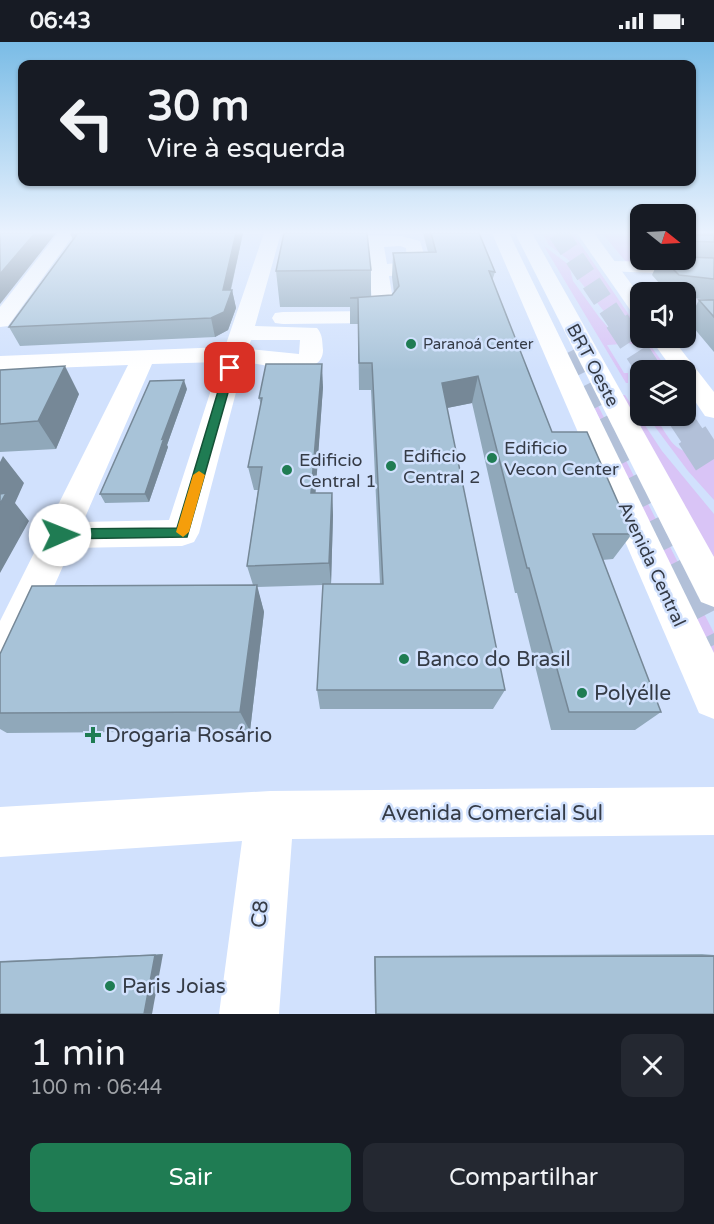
<!DOCTYPE html>
<html lang="pt">
<meta charset="utf-8">
<style>
:root{--surface:#171b24;--page:#242831;--text:#f1f3f6;--muted:#9ea1a6;--accent:#1f7c53}
body{margin:0;font-family:"Varela Round",sans-serif;background:var(--page);color:var(--text);height:100vh;display:flex;flex-direction:column;font-size:22px;white-space:nowrap}
*{box-sizing:border-box;margin:0}
p{font-size:20px;color:var(--muted)}
.icon{flex:none;width:33px;height:33px;fill:none;stroke:currentColor;stroke-width:2;stroke-linecap:round;stroke-linejoin:round}
.map{position:relative;height:972px;overflow:hidden}
.sheet{display:flex;flex-direction:column;background:var(--surface);flex:1}
.sheet>*{flex:none}
.banner{position:absolute;left:18px;top:18px;width:678px;height:126px;border-radius:12px;box-shadow:0 2px 4px #0004;background:#171b24;color:var(--text);overflow:hidden}
.needle{width:39px;rotate:108deg}
.buttons{position:absolute;left:630px;top:162px;display:grid;gap:12px}
.buttons a{display:grid;place-items:center;width:66px;height:66px;border-radius:12px;background:var(--surface);box-shadow:0 2px 4px #0004;font-size:30px}
.pin{position:absolute;display:grid;place-items:center;width:51px;height:51px;color:#fff;margin:-26px;border-radius:12px;box-shadow:0 3px 9px #0006}
.me{position:absolute;width:66px;margin:-33px;rotate:89deg;stroke-linejoin:round;filter:drop-shadow(0 0 4px #0008)}
.turn{display:flex;align-items:center;gap:21px;height:126px;padding:0 30px;font-size:27px}
.turn .icon{width:78px;height:78px;stroke-width:2.5}
.turn b{display:block;font-size:42px;line-height:51px}
.round{display:grid;place-items:center;flex:none;width:63px;height:63px;border-radius:12px;background:var(--page)}
.head{display:flex;align-items:center;justify-content:space-between;height:102px;padding:0 30px}
h1{font-size:36px;font-weight:600;line-height:45px}
.primary-button{display:flex;gap:12px;margin-top:auto;padding:12px 30px}
.primary-button a{flex:1;height:69px;border-radius:12px;background:var(--accent);color:#fff;font-size:24px;font-weight:600;line-height:69px;text-align:center}
.primary-button a+a{background:var(--page);color:var(--text)}
.status{display:flex;justify-content:space-between;align-items:center;height:42px;padding:0 30px;background:var(--surface);direction:ltr}
.status svg{height:16px;fill:currentColor}
.map>svg:first-child{display:block}
</style>
<div class="status"><b>06:43</b><svg viewBox="0 0 49 12"><path d="M0 12V9h3v3zM5 12V6h3v6zM10 12V3h3v9zM15 12V0h3v12zM26 1h20v11H26zM47 4h2v5h-2z"/></svg></div>
<div class="map">
<svg width="714" height="972" viewBox="0 0 714 972">
<rect width="100%" height="100%" fill="#d1e1fd"/>
<g fill="#d9c4f6">
<path d="M542 191H573L640 289V296H645L668 328H663L644 302H630L579 238 575 223 549 203Z"/>
<path d="M602 191H640V218H682L685 220 627 221Z"/>
<path d="M544 204 569 223 573 239 599 275 622 302 607 303 624 331H628V341H626Z"/>
<path d="M588 352H592L714 591V622Z"/>
<path d="M619 353H625L662 409 714 472V517Z"/>
<path d="M647 374H655C674 404 673 412 712 412L714 415V458L688 429Z"/>
</g>
<g fill="none" stroke-linecap="round" stroke-linejoin="round">
<path stroke="#b2c0d8" stroke-width="20" stroke-dasharray="20 10" stroke-linecap="butt" d="M558 191 618 281"/>
<g stroke="#b2c0d8" stroke-width="25" stroke-dasharray="25 12" stroke-linecap="butt">
<path d="M617 279 649 328"/>
<path d="M567 311 609 395"/>
<path d="M679 374 693 395"/>
</g>
<g stroke="#b2c0d8" stroke-width="32" stroke-dasharray="32 16" stroke-linecap="butt">
<path d="M608 393 683 541"/>
<path d="M692 393 714 427"/>
</g>
<path stroke="#b2c0d8" stroke-width="40" stroke-dasharray="40 20" stroke-linecap="butt" d="M682 540 714 603"/>
<g fill="#fff" fill-rule="evenodd">
<path d="M58 191H75L8 284 0 285V265Z"/>
<path d="M264 191H281L255 284 317 286C323 293 322 299 323 308 323 339 263 322 244 320L199 491 194 500 182 504 71 506 14 635 0 640V579L128 323 0 328V314L225 305ZM251 298H300L299 312 248 307ZM220 320 169 478 83 480 152 322Z"/>
<path d="M515 191H532L714 515V565L701 560Z"/>
<path d="M323 193 401 194 420 199 426 219 422 228 407 233 389 234 395 270 389 278 374 281 283 282 275 281 272 276 275 271 283 270 373 269 367 205 317 202 314 198 317 194ZM400 204 406 206 407 220 387 222 384 205Z"/>
<path d="M611 219 714 221V233L604 229 602 225 604 221Z"/>
</g>
<g fill="#fff" fill-rule="evenodd">
<path d="M492 191H509L714 611V677L699 671Z"/>
<path d="M577 191H594L640 254V274L633 272Z"/>
<path d="M650 296H672L714 350V376L705 374 686 346V328H673Z"/>
<path d="M714 745V793L292 797 279 972H219L242 799 0 815V765L270 749Z"/>
</g>
</g>
<g fill="#90a8ba">
<path d="M70 191H243L231 248H232L236 266 228 288 215 295 20 304 9 285 73 198Z"/>
<path d="M423 191H479L495 230 492 239 552 390 632 492 613 517 602 518 661 670 635 688H551L517 551H515L472 361 447 366 505 648 493 667H320L317 648 323 543 257 545 264 570 250 689 7 691 0 687V612L253 543 247 524 258 448H254L248 425 261 363 259 356 323 345 315 451H332L333 473 331 542H380L371 348H359L358 282H350V265H280L276 229 371 228V255L392 253 394 251 392 235 393 211 428 210Z"/>
<path d="M699 191H714V310L688 279 699 258H709L686 255V250H667L652 233 659 218H646H686V193H700Z"/>
<path d="M640 193V217H638L632 211Z"/>
<path d="M0 328 79 352 56 407 0 410Z"/>
<path d="M187 347 167 403 168 405 149 460 105 461 100 452Z"/>
<path d="M163 912 0 972V919Z"/>
<path d="M702 912 714 913V972H375L374 914Z"/>
</g>
<g fill="#768897">
<path d="M35 191H56L0 262V232Z"/>
<path d="M236 191H243L228 259 232 248 236 266 228 288 215 295 211 276 223 248Z"/>
<path d="M322 322 323 345 314 473 311 451Z"/>
<path d="M65 324 79 352 56 407 38 379Z"/>
<path d="M478 334 472 361 437 368 442 341Z"/>
<path d="M184 338 187 347 167 403 168 405 149 460 145 452 162 397Z"/>
<path d="M3 414 24 441 15 461 29 479 0 531V420Z"/>
<path d="M332 451 333 473 331 543 329 521Z"/>
<path d="M257 543 264 570 250 689 240 670Z"/>
<path d="M163 912 152 972H144L155 913Z"/>
</g>
<g fill="#a8c3d8" stroke="#768897" stroke-width="1.5">
<path d="M0 191H35L0 232Z"/>
<path d="M78 191H236L223 248H232L224 270 211 276 9 285Z"/>
<path d="M284 191H367L371 228 276 229Z"/>
<path d="M431 191H479L495 230 489 229 552 390H587L632 492H593L661 670H569L529 526H527L478 334 442 341 505 648H317L323 542H383L372 321H359L358 256H350L392 253 399 244 393 211 436 210Z"/>
<path d="M686 193H714V200L686 199Z"/>
<path d="M686 215 714 216V237L679 233 664 218H686Z"/>
<path d="M699 258H714V275Z"/>
<path d="M266 322H322L311 451H332L329 521 247 524 262 425H248L262 356H259Z"/>
<path d="M65 324 38 379 0 382V328Z"/>
<path d="M184 338 162 397 164 396 145 452H100L150 339Z"/>
<path d="M6 451 0 462V452Z"/>
<path d="M257 543 240 670 0 671V612L32 544Z"/>
<path d="M155 913 144 972H0V920Z"/>
<path d="M714 914V972H376L375 915Z"/>
</g>
<linearGradient id="sky" x2="0" y2="1"><stop stop-color="#7abce6"/><stop offset="0.58" stop-color="#eaf2fe"/><stop offset="1" stop-color="#eaf2fe" stop-opacity="0"/></linearGradient>
<rect width="714" height="328" fill="url(#sky)"/>
<path fill="#1f7c53" stroke="#145136" stroke-width="1.5" d="M230 323 235 326 187 495 55 497 53 493 55 489 60 487 177 486 225 326Z"/>
<path fill="#f59e0b" d="M199 429 205 433 189 490 183 495 176 490 193 433Z"/>
<g fill="#1f7c53" stroke="#d1e1fd" stroke-width="2">
<circle cx="411" cy="302" r="6"/>
<circle cx="492" cy="416" r="6"/>
<circle cx="391" cy="424" r="6"/>
<circle cx="287" cy="428" r="6"/>
<circle cx="404" cy="617" r="6"/>
<circle cx="582" cy="651" r="6"/>
<path d="M90 684h6v6h6v6h-6v6h-6v-6h-6v-6h6z"/>
<circle cx="110" cy="944" r="6"/>
</g>
<g text-anchor="middle" dominant-baseline="central" stroke-width="5" stroke-linejoin="round" paint-order="stroke">
<g font-size="15" fill="#353b46" stroke="#d1e1fd" text-anchor="start">
<text x="423" y="302">Paranoá Center</text>
</g>
<g font-size="18" fill="#353b46" stroke="#d1e1fd">
<text transform="translate(593 323) rotate(62)">BRT Oeste</text>
<text transform="translate(652 522) rotate(65)">Avenida Central</text>
</g>
<g font-size="18" fill="#353b46" stroke="#d1e1fd" text-anchor="start">
<text x="504" y="406">Edificio<tspan x="504" dy="21">Vecon Center</tspan></text>
<text x="403" y="414">Edificio<tspan x="403" dy="21">Central 2</tspan></text>
<text x="299" y="418">Edificio<tspan x="299" dy="21">Central 1</tspan></text>
</g>
<g font-size="21" fill="#353b46" stroke="#d1e1fd" text-anchor="start">
<text x="416" y="617">Banco do Brasil</text>
<text x="594" y="651">Polyélle</text>
<text x="105" y="693">Drogaria Rosário</text>
<text x="122" y="944">Paris Joias</text>
</g>
<g font-size="21" fill="#353b46" stroke="#d1e1fd">
<text x="492" y="771">Avenida Comercial Sul</text>
<text transform="translate(260 872) rotate(-84)">C8</text>
</g>
</g>
</svg>
<div class="buttons">
<a><svg class="needle" viewBox="-14 -14 28 28"><path d="M0-13l5 13h-10z" fill="#e53935"/><path d="M0 13l5-13h-10z" fill="#9ea1a6"/></svg></a>
<a><svg class="icon" aria-label="sound" viewBox="0 0 24 24"><path d="M4 9h4l5-4v14l-5-4H4zM17 9q2 3 0 6"/></svg></a>
<a><svg class="icon" aria-label="layers" viewBox="0 0 24 24"><path d="M12 4l9 5-9 5-9-5zM3 14l9 5 9-5"/></svg></a>
</div>
<div class="pin" style="left:230px;top:326px;background:#d93025"><svg class="icon" aria-label="arrive" viewBox="0 0 24 24"><path d="M6 21V4h12l-3 4 3 4H6"/></svg></div>
<svg class="me" style="left:60px;top:493px" viewBox="-20 -20 40 40"><circle r="19" fill="#fff"/><path d="M0-13L10 11 0 6-10 11z" fill="#1f7c53"/></svg>
<div class="banner">
<div class="turn"><svg class="icon" aria-label="left" viewBox="0 0 24 24"><path d="M17 20v-9H6M10 6l-5 5 5 5"/></svg><div><b>30 m</b>Vire à esquerda</div></div>
</div>
</div>
<section class="sheet">
<div class="head"><div><h1>1 min</h1><p>100 m · 06:44</p></div><a class="round"><svg class="icon" aria-label="close" viewBox="0 0 24 24"><path d="M6 6l12 12M18 6L6 18"/></svg></a></div>
<div class="primary-button"><a>Sair</a><a>Compartilhar</a></div>
</section>
